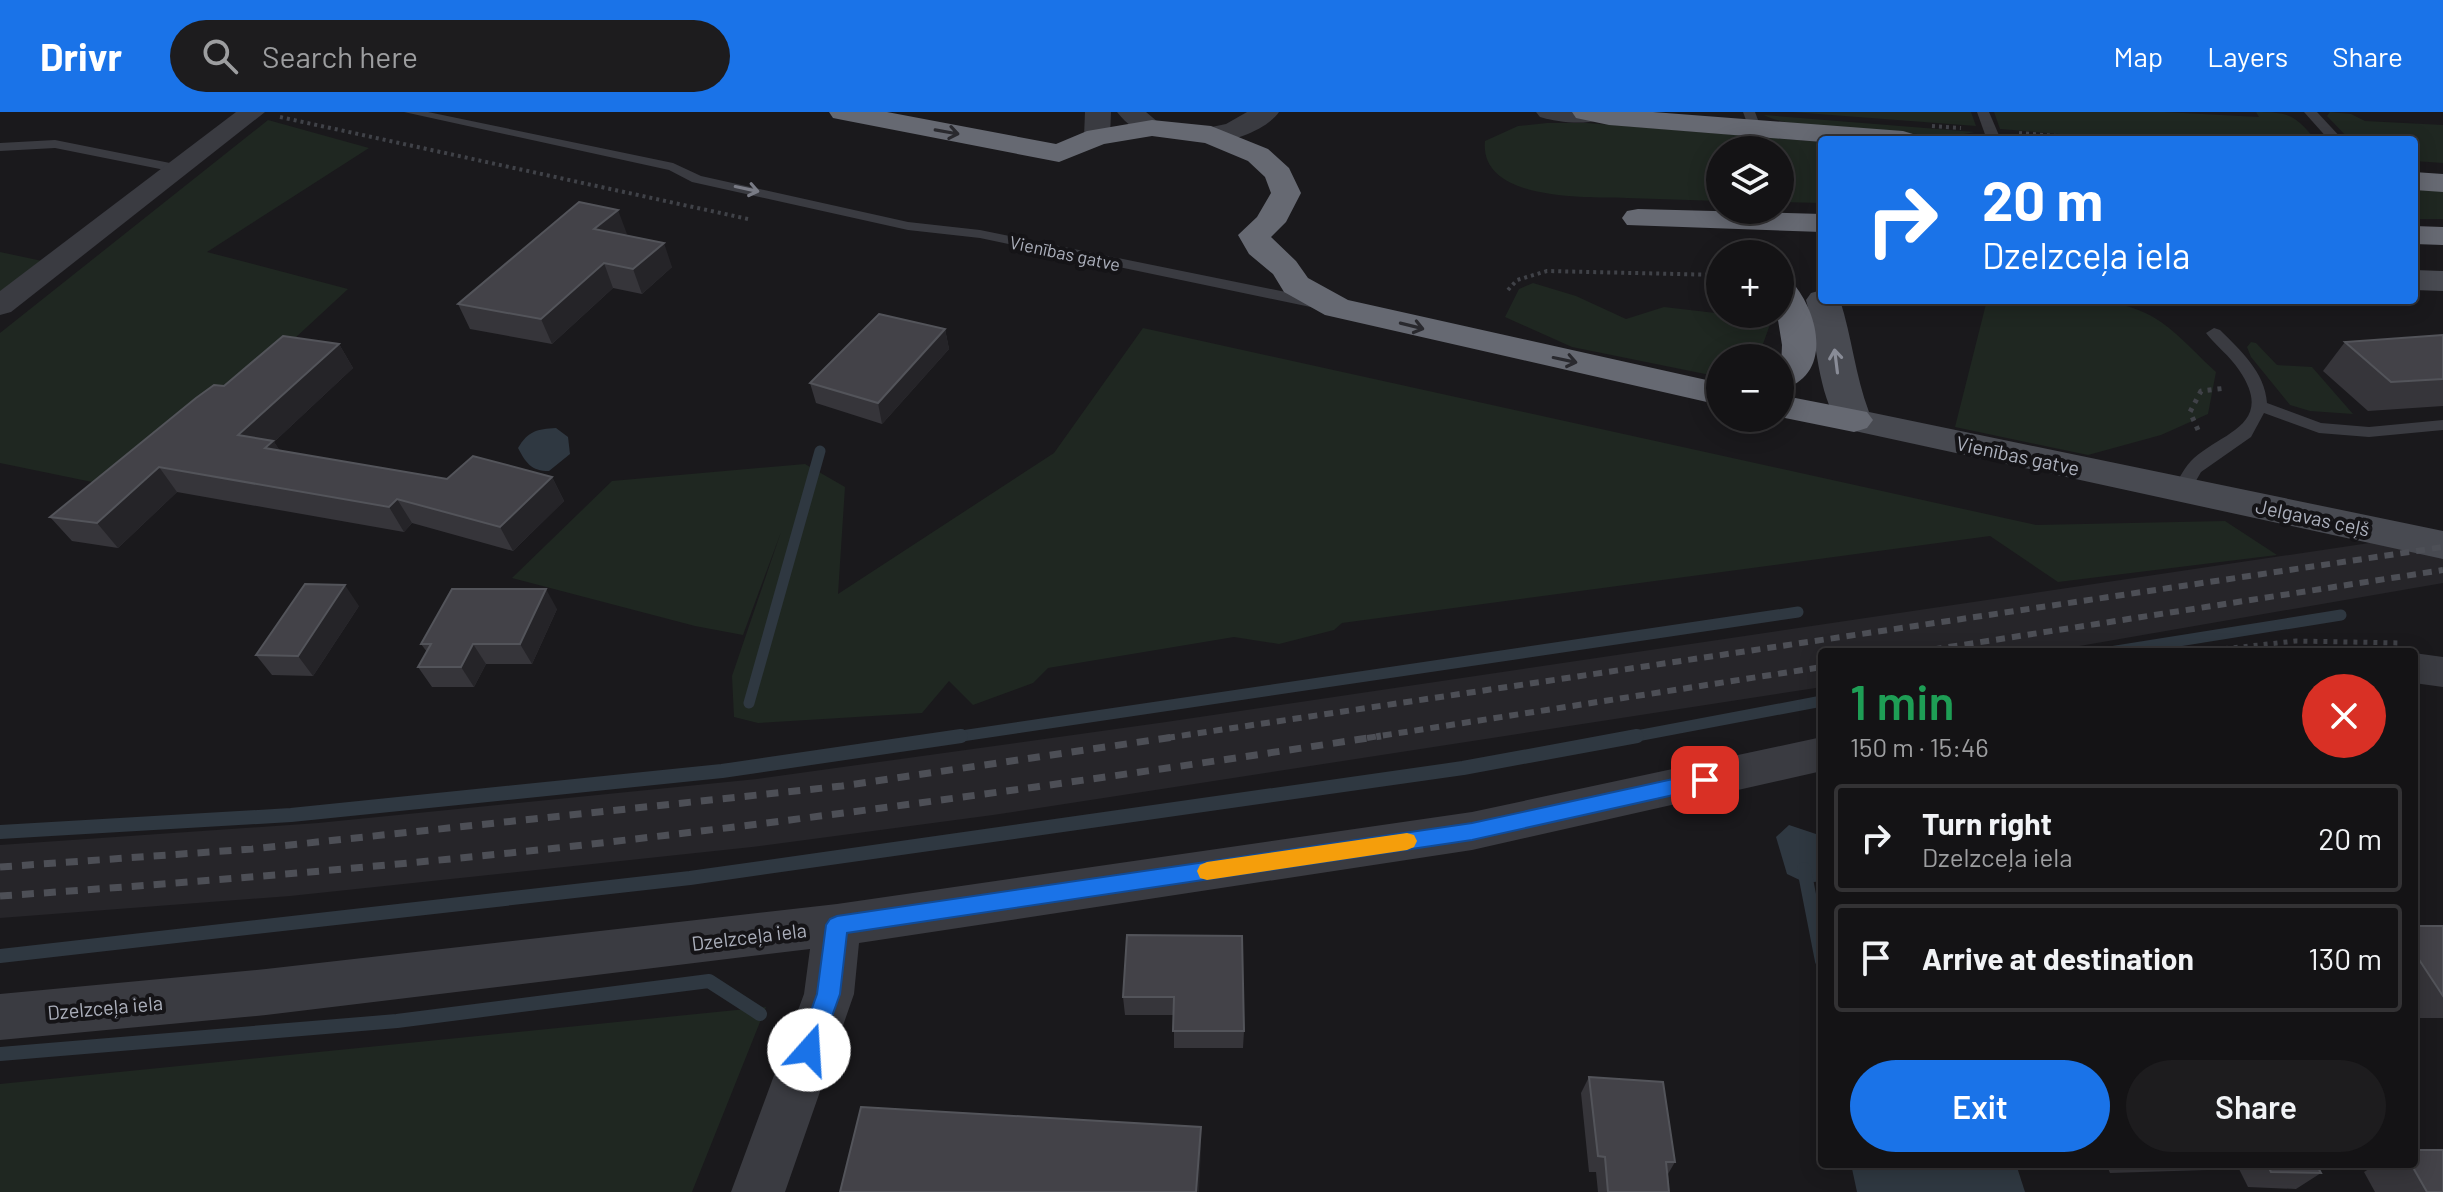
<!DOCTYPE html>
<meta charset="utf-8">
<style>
:root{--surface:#141315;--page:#1d1c1e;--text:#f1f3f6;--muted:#9d9ea0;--line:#333234;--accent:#1a73e8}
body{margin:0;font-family:Barlow,sans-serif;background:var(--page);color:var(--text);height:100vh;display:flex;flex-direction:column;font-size:30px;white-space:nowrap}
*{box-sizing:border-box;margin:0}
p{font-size:26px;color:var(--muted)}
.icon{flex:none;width:44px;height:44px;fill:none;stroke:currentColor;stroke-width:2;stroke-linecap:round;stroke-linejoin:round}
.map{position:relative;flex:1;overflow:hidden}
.sheet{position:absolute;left:1818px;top:536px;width:600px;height:520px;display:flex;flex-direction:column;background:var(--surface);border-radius:8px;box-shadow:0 4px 20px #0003,0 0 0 2px var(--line)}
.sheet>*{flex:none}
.guide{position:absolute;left:1818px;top:24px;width:600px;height:168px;border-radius:8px;box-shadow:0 4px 20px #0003,0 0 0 2px var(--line);background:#1a73e8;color:#fff;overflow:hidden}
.fabs{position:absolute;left:1706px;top:24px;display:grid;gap:16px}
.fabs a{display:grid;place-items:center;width:88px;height:88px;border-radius:50%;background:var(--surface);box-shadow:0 4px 20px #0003,0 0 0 2px var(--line);font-size:40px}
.pin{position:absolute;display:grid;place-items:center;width:68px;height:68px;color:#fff;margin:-34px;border-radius:16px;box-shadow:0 4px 12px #0006}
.me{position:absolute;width:88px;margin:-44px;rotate:19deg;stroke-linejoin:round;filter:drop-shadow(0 0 6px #0008)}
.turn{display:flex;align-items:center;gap:28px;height:168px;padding:0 32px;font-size:36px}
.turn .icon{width:104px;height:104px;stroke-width:2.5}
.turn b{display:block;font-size:56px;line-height:68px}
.round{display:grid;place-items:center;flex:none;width:84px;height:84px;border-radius:42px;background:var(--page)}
.overview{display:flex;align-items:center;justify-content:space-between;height:136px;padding:0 32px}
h1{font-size:48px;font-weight:600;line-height:60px;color:#1e9e55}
.primary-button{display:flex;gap:16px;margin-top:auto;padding:16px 32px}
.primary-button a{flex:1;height:92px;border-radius:48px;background:var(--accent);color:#fff;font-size:32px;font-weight:600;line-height:92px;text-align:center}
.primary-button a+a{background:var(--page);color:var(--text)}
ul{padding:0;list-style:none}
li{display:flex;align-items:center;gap:24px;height:108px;margin:0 16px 12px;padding:0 16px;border:4px solid var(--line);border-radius:8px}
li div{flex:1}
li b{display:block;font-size:30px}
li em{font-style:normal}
header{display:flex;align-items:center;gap:48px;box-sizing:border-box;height:112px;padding:0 40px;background:var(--accent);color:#fff}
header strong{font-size:38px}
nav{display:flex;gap:44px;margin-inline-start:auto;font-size:28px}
.search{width:560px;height:72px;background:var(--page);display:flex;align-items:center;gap:20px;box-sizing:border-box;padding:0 28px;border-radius:44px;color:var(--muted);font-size:30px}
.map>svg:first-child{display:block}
</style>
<header>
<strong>Drivr</strong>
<div class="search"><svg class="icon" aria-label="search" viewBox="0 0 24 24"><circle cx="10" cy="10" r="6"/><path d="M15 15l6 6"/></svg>Search here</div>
<nav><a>Map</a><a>Layers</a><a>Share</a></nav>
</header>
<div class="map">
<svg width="2443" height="1080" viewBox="0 0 2443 1080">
<rect width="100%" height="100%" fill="#1a191c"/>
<path fill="#262529" d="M2376 430 2443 446V471L2045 540H1822V575L993 703 752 735 290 784 0 806V733L318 711 757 667 1166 610Z"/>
<g fill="#1f2721">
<path d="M1792 0H1971L1976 14Z"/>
<path d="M1994 0H2164L2259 5 2256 0C2290 0 2294 3 2316 28H2133L2000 17Z"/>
<path d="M2330 0 2351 2 2365 9 2443 13V51L2414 49V28H2350L2327 4Z"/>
<path d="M1764 3 1975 20 1953 24C1917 21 1788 18 1764 3Z"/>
<path d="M268 8 369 36 207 140 348 177 131 378 0 351V221Z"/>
<path d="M1547 11H1587L1822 30V91L1780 90V38H1720V89C1689 88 1658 87 1627 86 1588 85 1479 90 1485 29L1518 14Z"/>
<path d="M2414 76 2443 78V107H2414Z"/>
<path d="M0 140 47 150 0 185Z"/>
<path d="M1533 171 1576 184 1626 207 1664 195 1750 205 1773 204 1758 246H1720V265L1572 235 1505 205 1519 177Z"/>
<path d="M1987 188C2042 188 2114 177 2161 210 2181 224 2198 244 2216 260L2208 302 2161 323 2088 343 1955 315Z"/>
<path d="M1143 216 2036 413 2225 409 2277 443 2058 470 1990 424 1342 511 1334 518 1279 532 1234 525 1048 556 1033 571 973 593 949 569 922 601 758 611 734 605 732 564 781 420 743 523 695 514 512 466 612 369 805 352 845 375 838 482 1054 341Z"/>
<path d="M2251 230 2256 231 2277 253 2312 255 2353 302 2310 299 2290 293 2251 245 2247 235Z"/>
<path d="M766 895 692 1080H0V972Z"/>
</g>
<g fill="#2f3841">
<path d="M556 316 568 325 570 342 549 359C531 359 526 351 518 336 528 319 537 317 556 316Z"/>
<path d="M1789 713 1819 723 1822 729V769L1806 771 1787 762 1776 725Z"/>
<path d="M1851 1052H2016L2025 1080H1857Z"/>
</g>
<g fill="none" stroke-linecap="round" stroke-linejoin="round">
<g stroke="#2f3841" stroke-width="11">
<path d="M2110 540 2341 503"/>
<path d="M749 591 820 339"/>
<path d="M948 626 1798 500"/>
<path d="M1626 626 1822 589"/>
</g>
<g stroke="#2f3841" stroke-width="14">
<path d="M0 720 291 703 722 659 961 624"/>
<path d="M1804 757 1822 849"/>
<path d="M0 844 690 766 1463 656 1637 624"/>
<path d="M0 942 397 909 709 869 760 902"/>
</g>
<g stroke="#404248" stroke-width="4" stroke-dasharray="3 4" stroke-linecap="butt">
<path d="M280 5 748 107"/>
<path d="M1932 14 1961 16"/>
<path d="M2019 21 2108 28"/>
<path d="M1508 178 1517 168 1547 159 1720 163"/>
</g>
<g stroke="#404248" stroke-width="5" stroke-dasharray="4 6" stroke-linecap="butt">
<path d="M1733 306 1763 313"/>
<path d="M2198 318 2190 300 2201 279 2227 276"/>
<path d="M2194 540 2296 529 2400 531"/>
</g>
<g fill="#3a3b41" fill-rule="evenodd">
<path d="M404 0H428L673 51 701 64 908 110 980 118 1325 188 1333 193 1325 198 980 126 908 118 692 70 669 58Z"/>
<path d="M1743 0H1755L1761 16 1760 19H1750Z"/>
<path d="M1977 0H1989L2001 28H1987Z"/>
<path d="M2304 0H2317L2343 28H2329Z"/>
<path d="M55 28 180 53 187 57 180 61 55 36 0 39V31Z"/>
<path d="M2214 216 2220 218C2240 238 2265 260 2267 291L2321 311 2369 315 2443 308V318L2369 325 2319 321 2264 301 2251 325 2201 360 2189 381H2177L2174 377C2179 366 2185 354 2194 346 2223 320 2276 312 2239 258 2230 244 2216 234 2206 221Z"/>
</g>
<g fill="#3a3b41" fill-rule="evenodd">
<path d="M236 0H265L11 200 0 203V179Z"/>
<path d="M1085 0H1111L1110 25 1106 31H1088L1084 25Z"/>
<path d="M1117 0H1146L1165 16 1161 21C1144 26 1128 14 1117 0Z"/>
<path d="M1247 0H1279C1266 19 1223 34 1202 29L1198 23 1202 17 1226 12Z"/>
<path d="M1536 0H1601L1603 3 1599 8C1581 13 1558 10 1540 5Z"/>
<path d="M2414 541 2443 545V575L2414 571Z"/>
<path d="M1822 625V659L1472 738 859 831 854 882 785 1080H731L804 882 810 837 266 903 0 928V882L266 857 837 792 1472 700Z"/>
</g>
<g fill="#484a51" fill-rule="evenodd">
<path d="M2414 158 2443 159V179L2414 178Z"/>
<path d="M1822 178V188H1840C1852 225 1855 263 1869 300L2443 419V447L1841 316C1816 279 1818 230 1806 188L1811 181Z"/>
</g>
<g fill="#666972" fill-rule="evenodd">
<path d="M829 0H887L1056 32 1087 19 1152 8 1211 14 1268 37 1289 56 1301 81 1286 110 1271 125 1296 149 1308 166 1348 188 1720 271V293L1325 203 1284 180 1273 162 1249 142 1238 123 1257 105 1271 81 1265 65 1248 49 1205 31 1152 24 1104 32 1059 50 843 8 833 6Z"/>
<path d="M1572 0H1653L1903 19 1913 22 1917 28 1822 30 1609 13 1576 6Z"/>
<path d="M2414 60 2443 62V80L2414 78Z"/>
<path d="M1638 97 1822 102V120L1627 113 1622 106 1627 99Z"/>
<path d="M2414 114 2443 115V133L2414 132Z"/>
<path d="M1780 167 1792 170C1820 202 1833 265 1780 278L1782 233 1777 202H1780Z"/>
<path d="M1780 283 1867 300 1873 308 1867 316 1854 320 1780 305Z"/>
</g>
<g stroke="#4d4f56" stroke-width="6" stroke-dasharray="9 7" stroke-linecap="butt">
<path d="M1917 540 2443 458"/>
<path d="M1166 626 2443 435"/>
<path d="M1367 626 1822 555"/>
</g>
<g stroke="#4d4f56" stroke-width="7" stroke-dasharray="12 10" stroke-linecap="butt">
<path d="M0 755 252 737 842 674 1180 624"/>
<path d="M0 784C186 771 372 756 557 736 832 705 1107 666 1381 624"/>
</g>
</g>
<g fill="#36353a">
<path d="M627 122 625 123 672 155 642 182 613 176 552 232 470 217 458 192Z"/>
<path d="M945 217 949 237 882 312 816 291 810 271Z"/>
<path d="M2443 223V294L2368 299 2323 259 2345 230Z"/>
<path d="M339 232 353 256 274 330 280 339 447 367 552 365 564 389 513 439 412 411 404 420 177 380 118 436 72 429 50 405 224 274Z"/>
<path d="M359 494 313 564 272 563 256 543Z"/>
<path d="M557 497 532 552H486L474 575H432L418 555 427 540 421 532Z"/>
<path d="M2414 814H2443V906H2420L2414 896Z"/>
<path d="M1127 823 1244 919 1243 936H1174V903H1125L1123 885Z"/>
<path d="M1589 965 1675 1050 1668 1062 1669 1080H1598L1596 1060H1589L1581 981Z"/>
<path d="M2106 1052H2316L2321 1061 2296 1077 2248 1075 2239 1057 2110 1061Z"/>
<path d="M2377 1052H2414L2443 1080H2375L2364 1060Z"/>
</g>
<g fill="#252428">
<path d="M618 98 627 122 604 141 594 117Z"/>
<path d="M664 131 672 155 642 182 633 157Z"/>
<path d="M604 151 613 176 552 232 541 207Z"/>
<path d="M945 217 949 237 882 312 878 291Z"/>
<path d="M339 232 353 256 274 330 290 353 238 323Z"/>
<path d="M159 355 177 380 118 436 97 411Z"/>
<path d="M552 365 564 389 513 439 500 415Z"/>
<path d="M397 387 412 411 404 420 389 395Z"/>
<path d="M345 473 359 494 313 564 298 544Z"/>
<path d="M546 477 557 497 532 552 520 532Z"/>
<path d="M473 532 486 552 474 575 461 555Z"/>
<path d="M1201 1015V1038L1199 1080H1196Z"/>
</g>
<g fill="#434248" stroke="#53545a" stroke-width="2">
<path d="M579 90 618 98 594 117 664 131 633 157 604 151 541 207 458 192Z"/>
<path d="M879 202 945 217 878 291 810 271Z"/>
<path d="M2443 223V267L2391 270 2345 230Z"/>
<path d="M283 224 339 232 238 323 273 329 265 336 447 367 473 344 552 365 500 415 397 387 389 395 159 355 97 411 50 405 196 286 214 273 224 274Z"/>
<path d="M305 472 345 473 298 544 256 543Z"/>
<path d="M452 477H546L520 532H473L461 555H418L431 532H421Z"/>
<path d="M2414 814H2443V884L2414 840Z"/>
<path d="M1127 823 1242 824 1244 919H1173L1174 885H1123Z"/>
<path d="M1589 965 1663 970 1675 1050H1666L1669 1080H1608L1605 1045 1598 1044Z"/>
<path d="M861 995 1201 1015 1196 1080H840Z"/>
<path d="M2414 1038H2443V1080H2427L2411 1052H2414Z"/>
<path d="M2267 1052H2316L2321 1061 2271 1060Z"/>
</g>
<defs><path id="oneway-shaft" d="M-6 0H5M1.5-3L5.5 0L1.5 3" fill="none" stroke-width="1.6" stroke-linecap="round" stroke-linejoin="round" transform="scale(2)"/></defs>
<g stroke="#29292e">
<use href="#oneway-shaft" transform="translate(947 20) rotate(10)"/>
<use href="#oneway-shaft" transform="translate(1412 214) rotate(14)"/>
<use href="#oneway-shaft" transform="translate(1565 248) rotate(12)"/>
</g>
<use stroke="#797b85" href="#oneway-shaft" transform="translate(747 77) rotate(12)"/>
<use stroke="#898c97" href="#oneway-shaft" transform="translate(1836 249) rotate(-97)"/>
<path fill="#1a73e8" stroke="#114b97" stroke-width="2" d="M1705 660 1712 662 1715 668 1712 673 1705 676 1472 728 847 821 840 882 820 938 817 946 809 949 800 946 797 938 817 882 826 813 830 807 837 804 1472 711Z"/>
<path fill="#f59e0b" d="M1407 721 1414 723 1417 729 1414 735 1407 738 1207 768 1200 766 1197 759 1200 753 1207 750Z"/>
<g text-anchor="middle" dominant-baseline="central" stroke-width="8" stroke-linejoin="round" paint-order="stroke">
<g font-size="18" fill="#acb0bc" stroke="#151417">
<text transform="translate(1065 141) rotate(12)">Vienības gatve</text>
</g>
<g font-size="20" fill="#acb0bc" stroke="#151417">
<text transform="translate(2018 343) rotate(12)">Vienības gatve</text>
<text transform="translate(2313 405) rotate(12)">Jelgavas ceļš</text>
<text transform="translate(749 824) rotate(-7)">Dzelzceļa iela</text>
<text transform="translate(105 895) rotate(-5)">Dzelzceļa iela</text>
</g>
</g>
</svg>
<div class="fabs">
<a><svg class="icon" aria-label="layers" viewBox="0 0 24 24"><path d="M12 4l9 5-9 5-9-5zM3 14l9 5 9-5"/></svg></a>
<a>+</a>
<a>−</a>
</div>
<div class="pin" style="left:1705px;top:668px;background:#d93025"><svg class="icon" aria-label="arrive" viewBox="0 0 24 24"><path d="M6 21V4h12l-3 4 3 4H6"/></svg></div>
<svg class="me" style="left:809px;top:938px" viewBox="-20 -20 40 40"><circle r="19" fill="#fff"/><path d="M0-13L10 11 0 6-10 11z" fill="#1a73e8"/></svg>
<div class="guide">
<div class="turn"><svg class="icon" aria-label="right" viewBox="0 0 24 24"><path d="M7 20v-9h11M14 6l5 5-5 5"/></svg><div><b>20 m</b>Dzelzceļa iela</div></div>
</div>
<section class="sheet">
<div class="overview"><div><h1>1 min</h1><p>150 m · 15:46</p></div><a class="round" style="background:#d93025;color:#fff"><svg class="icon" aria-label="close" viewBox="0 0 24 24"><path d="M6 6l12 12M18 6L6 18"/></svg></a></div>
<ul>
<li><svg class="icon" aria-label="right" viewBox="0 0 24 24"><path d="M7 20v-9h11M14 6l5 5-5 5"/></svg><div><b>Turn right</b><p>Dzelzceļa iela</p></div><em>20 m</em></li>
<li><svg class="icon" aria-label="arrive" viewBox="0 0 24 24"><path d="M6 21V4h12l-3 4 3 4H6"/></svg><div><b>Arrive at destination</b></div><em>130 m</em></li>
</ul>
<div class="primary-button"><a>Exit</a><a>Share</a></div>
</section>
</div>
